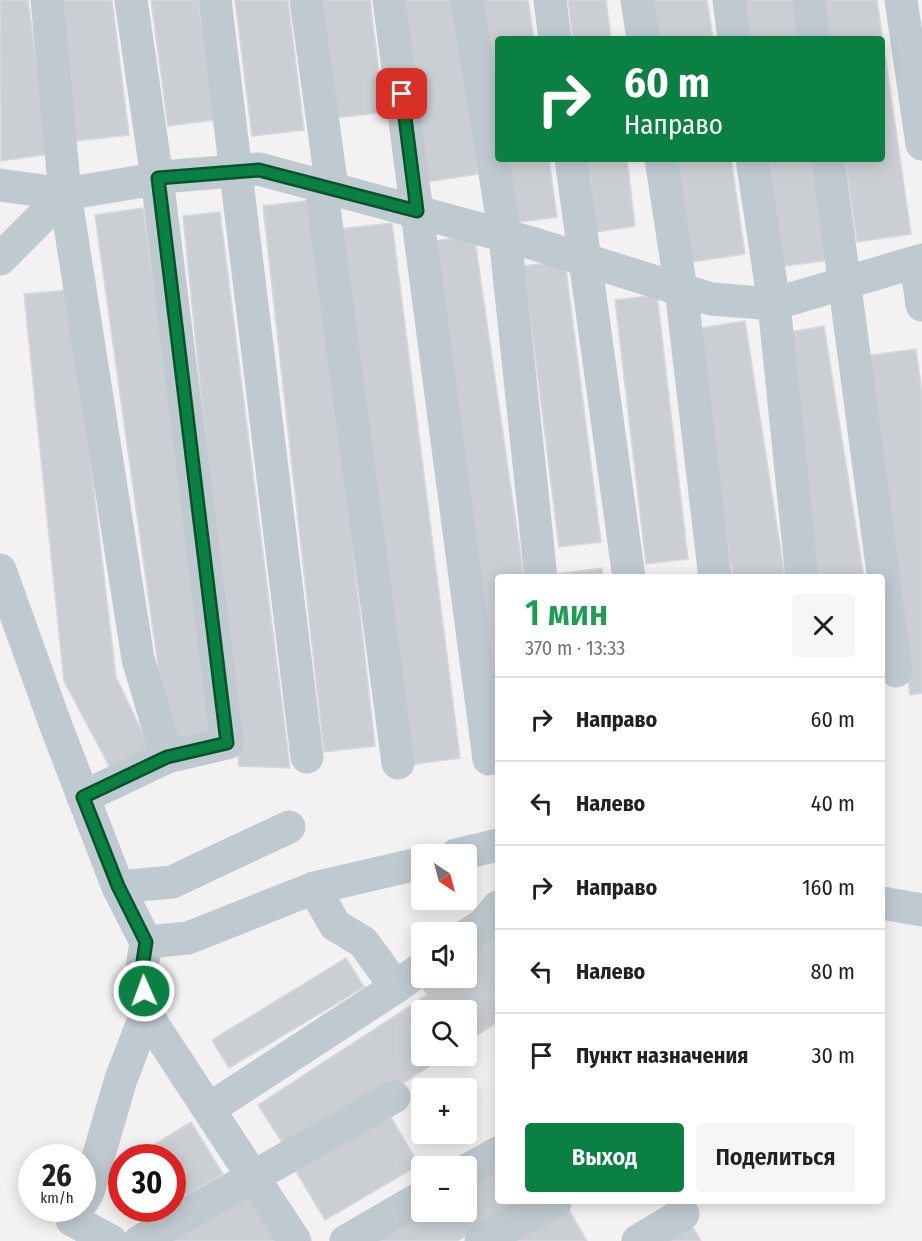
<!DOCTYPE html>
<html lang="ru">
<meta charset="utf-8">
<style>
:root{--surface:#fff;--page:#f6f6f6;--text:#202124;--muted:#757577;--line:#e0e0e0;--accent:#0b8043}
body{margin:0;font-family:"Fira Sans Condensed",sans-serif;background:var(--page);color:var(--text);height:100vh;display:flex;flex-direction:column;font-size:22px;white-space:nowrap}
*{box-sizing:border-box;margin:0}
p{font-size:20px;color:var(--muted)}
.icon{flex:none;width:33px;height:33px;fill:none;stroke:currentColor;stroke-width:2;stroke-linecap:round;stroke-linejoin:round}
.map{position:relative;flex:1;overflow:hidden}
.sheet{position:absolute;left:495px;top:574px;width:390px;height:630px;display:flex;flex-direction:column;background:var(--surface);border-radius:6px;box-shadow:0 3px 15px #0003}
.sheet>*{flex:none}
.hud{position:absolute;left:495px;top:36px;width:390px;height:126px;border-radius:6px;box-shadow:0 3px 15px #0003;background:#0b8043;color:#fff;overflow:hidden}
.needle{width:39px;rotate:144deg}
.controls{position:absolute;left:411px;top:844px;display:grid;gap:12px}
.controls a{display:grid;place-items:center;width:66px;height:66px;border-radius:6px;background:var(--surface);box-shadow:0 3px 15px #0003;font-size:30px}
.speed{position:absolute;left:18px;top:1144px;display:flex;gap:12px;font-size:30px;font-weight:700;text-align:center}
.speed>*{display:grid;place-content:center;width:78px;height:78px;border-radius:50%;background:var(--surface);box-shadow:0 3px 15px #0003;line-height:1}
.speed small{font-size:15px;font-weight:400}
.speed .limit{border:9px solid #d22;background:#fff;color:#111}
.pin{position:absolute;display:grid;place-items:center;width:51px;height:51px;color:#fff;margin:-26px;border-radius:12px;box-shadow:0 3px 9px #0006}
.me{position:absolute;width:66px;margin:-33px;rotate:358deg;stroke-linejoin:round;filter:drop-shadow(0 0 4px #0008)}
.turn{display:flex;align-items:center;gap:21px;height:126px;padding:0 30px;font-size:27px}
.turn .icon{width:78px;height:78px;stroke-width:2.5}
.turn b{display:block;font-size:42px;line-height:51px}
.round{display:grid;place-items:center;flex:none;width:63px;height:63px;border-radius:6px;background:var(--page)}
.summary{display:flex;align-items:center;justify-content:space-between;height:102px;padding:0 30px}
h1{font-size:36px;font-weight:600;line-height:45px;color:#1e9e55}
.action{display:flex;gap:12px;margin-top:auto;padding:12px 30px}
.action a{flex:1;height:69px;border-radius:6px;background:var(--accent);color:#fff;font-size:24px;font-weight:600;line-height:69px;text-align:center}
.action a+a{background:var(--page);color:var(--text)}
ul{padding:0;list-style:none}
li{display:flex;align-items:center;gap:18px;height:84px;padding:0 30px;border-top:2px solid var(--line)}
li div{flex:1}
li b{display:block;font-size:22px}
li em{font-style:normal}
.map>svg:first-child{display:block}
</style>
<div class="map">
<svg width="922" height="1241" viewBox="0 0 922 1241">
<rect width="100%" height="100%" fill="#f3f1f1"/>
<g fill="#cbcfd3" stroke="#d5d8dc" stroke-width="1.5">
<path d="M0 0H28L49 154 1 161Z"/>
<path d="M59 0H112L129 135 76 141Z"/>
<path d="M151 0H198L214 120 168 126Z"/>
<path d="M235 0H288L304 130 252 136Z"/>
<path d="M314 0H370L384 112 328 119Z"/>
<path d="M402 0H454L478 174 428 182Z"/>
<path d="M475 0H528L534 39H498V159H549L557 217 504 224Z"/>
<path d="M568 0H606L611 39H573Z"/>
<path d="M652 0H707L713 39H658Z"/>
<path d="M742 0H794L799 39H748Z"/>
<path d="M822 0H877L911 234 857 242 845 159H882V39H828Z"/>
<path d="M588 159H627L635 226 597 232Z"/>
<path d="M676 159H731L745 254 692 262Z"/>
<path d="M763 159H815L829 260 778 267Z"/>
<path d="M313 200 375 746 324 752 263 206Z"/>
<path d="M143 208 218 736 169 744 95 215Z"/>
<path d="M220 212 290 768 239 766 183 216Z"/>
<path d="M392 223 460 758 409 765 340 229Z"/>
<path d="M474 234 524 578H498V724L436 241Z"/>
<path d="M565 261 601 542 559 547 524 266Z"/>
<path d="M70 290 116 677 155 759 115 777 64 681 24 294Z"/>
<path d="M657 295 688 559 646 564 615 300Z"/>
<path d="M745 321 785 578H733L694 329Z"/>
<path d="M824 326 864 578H810L772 335Z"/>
<path d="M916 349 922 393V693L910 695 865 356Z"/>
<path d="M602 568 603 578H549V575Z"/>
<path d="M498 924V1022L466 1042V1011H422V1056H445L291 1156 258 1105 427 995 416 977 466 978V944Z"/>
<path d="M346 958 364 987 229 1068 212 1040Z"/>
<path d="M388 1112 419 1165 325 1220 294 1168Z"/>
<path d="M191 1122 223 1174 172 1204V1158H132Z"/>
<path d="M498 1167V1202H526L457 1241H370L422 1212H466V1185Z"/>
<path d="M247 1193 278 1241H172Z"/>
<path d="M565 1203 587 1241H501Z"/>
<path d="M692 1226 701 1241H667Z"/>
</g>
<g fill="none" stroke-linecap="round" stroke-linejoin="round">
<g stroke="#bfcad0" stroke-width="33">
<path d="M47 0 65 194 138 659 167 757"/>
<path d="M215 0 307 757"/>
<path d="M306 0 332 188"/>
<path d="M389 0 489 759"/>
<path d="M467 0 505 236 541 578"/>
<path d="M550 0 555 39"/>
<path d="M637 0 643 39"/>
<path d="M729 0 734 39"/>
<path d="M809 0 813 39"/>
<path d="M901 0 922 144"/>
<path d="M571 159 629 578"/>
<path d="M661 159 681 289 715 578"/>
<path d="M752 159 774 304 802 578"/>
<path d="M828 159 896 671"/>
<path d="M0 185 65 194"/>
<path d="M321 185 398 763"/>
<path d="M0 259 65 194 173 176 259 169 528 242 711 299 774 304 922 260"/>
<path d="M916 262 922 305"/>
<path d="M0 570 56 726 118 887 146 942 142 968 146 1014 121 1079 88 1192 82 1202"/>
<path d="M83 797 167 757 227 743 157 178 131 0"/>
<path d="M456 855 498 845"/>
<path d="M118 887 172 882 289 827"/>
<path d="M882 903 922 910"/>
<path d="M466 936 484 924 498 907"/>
<path d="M146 942 188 938 314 888 422 863"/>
<path d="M396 987 422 968"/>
<path d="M146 1014 295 1241"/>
<path d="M209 1109 396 987 363 942 335 925 314 888"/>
<path d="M466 1171 498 1153"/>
<path d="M72 1220 111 1241"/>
<path d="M140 1241 394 1097"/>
<path d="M346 1241 422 1197"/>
<path d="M481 1241 555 1202"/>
<path d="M638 1241 683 1214"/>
</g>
</g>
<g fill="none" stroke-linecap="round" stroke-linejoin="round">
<g stroke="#07532c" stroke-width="15">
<path id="route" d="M144 991 142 968 146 942 118 886 83 797 167 757 227 743 158 178 259 170 417 211 402 94"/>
</g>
<use href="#route" stroke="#0b8043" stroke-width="10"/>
</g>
</svg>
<div class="controls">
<a><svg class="needle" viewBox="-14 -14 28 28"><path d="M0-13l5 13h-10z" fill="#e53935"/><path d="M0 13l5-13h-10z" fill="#757577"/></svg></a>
<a><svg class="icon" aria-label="sound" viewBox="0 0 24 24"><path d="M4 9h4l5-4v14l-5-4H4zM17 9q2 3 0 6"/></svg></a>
<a><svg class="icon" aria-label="search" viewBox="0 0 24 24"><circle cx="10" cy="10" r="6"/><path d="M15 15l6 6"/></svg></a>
<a>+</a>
<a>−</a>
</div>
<div class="speed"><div>26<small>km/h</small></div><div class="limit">30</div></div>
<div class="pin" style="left:402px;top:94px;background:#d93025"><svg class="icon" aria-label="arrive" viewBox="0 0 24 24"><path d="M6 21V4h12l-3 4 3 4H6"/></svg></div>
<svg class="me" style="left:144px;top:991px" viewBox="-20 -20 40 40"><circle r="17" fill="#0b8043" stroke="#fff" stroke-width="3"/><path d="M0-11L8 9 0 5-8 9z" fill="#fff"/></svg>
<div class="hud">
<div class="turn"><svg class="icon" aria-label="right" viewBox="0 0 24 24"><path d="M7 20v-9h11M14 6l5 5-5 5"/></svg><div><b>60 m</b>Направо</div></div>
</div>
<section class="sheet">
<div class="summary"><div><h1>1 мин</h1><p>370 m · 13:33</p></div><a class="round"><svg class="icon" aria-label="close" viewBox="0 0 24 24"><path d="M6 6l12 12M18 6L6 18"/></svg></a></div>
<ul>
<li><svg class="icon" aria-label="right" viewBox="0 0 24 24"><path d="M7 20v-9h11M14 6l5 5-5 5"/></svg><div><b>Направо</b></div><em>60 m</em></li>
<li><svg class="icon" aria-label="left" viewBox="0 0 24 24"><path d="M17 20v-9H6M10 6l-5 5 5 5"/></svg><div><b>Налево</b></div><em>40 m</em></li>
<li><svg class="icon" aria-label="right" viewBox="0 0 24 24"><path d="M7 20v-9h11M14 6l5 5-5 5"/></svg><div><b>Направо</b></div><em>160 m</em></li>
<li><svg class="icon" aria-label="left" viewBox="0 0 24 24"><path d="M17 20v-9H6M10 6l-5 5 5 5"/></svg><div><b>Налево</b></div><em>80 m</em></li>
<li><svg class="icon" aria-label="arrive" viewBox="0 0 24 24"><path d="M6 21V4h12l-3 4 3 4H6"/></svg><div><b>Пункт назначения</b></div><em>30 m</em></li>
</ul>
<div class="action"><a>Выход</a><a>Поделиться</a></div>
</section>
</div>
